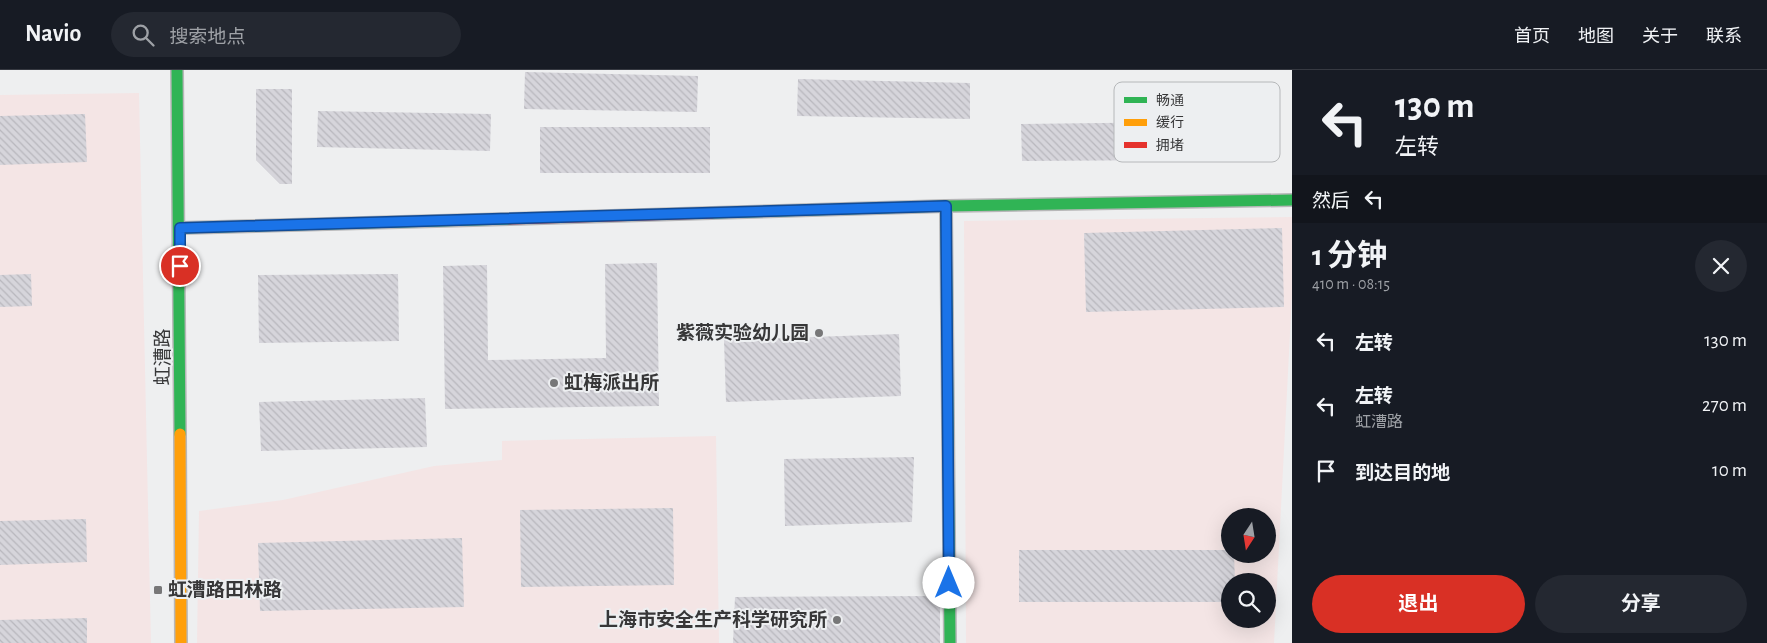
<!DOCTYPE html>
<html lang="zh">
<meta charset="utf-8">
<style>
:root{--surface:#171b24;--page:#242831;--text:#f1f3f6;--muted:#9ea1a6;--line:#363941;--accent:#d93025}
body{margin:0;font-family:"Alegreya Sans","Noto Sans SC",sans-serif;background:var(--page);color:var(--text);height:100vh;display:flex;flex-direction:column;font-size:19px;white-space:nowrap}
*{box-sizing:border-box;margin:0}
p{font-size:16px;color:var(--muted)}
.icon{flex:none;width:28px;height:28px;fill:none;stroke:currentColor;stroke-width:2;stroke-linecap:round;stroke-linejoin:round}
.map{position:relative;flex:1;overflow:hidden}
.drawer{display:flex;flex-direction:column;background:var(--surface);width:475px}
.drawer>*{flex:none}
.guide{background:#171b24;color:var(--text);overflow:hidden}
.needle{width:32px;rotate:192deg}
.buttons{position:absolute;left:1221px;top:438px;display:grid;gap:10px}
.buttons a{display:grid;place-items:center;width:55px;height:55px;border-radius:50%;background:var(--surface);box-shadow:0 5px 20px #0002;font-size:25px}
.pin{position:absolute;display:grid;place-items:center;width:42px;height:42px;color:#fff;margin:-21px;border:2px solid #fff;border-radius:50%;box-shadow:0 1px 5px #0007}
.me{position:absolute;width:55px;margin:-28px;rotate:0deg;stroke-linejoin:round;filter:drop-shadow(0 0 4px #0008)}
.turn{display:flex;align-items:center;gap:18px;height:105px;padding:0 20px;font-size:22px}
.turn .icon{width:65px;height:65px;stroke-width:2.5}
.turn b{display:block;font-size:35px;line-height:42px}
.then{display:flex;align-items:center;height:48px;padding:0 20px;background:#0003;gap:10px;font-size:19px}
.round{display:grid;place-items:center;flex:none;width:52px;height:52px;border-radius:26px;background:var(--page)}
.overview{display:flex;align-items:center;justify-content:space-between;height:85px;padding:0 20px}
h1{font-size:30px;font-weight:700;line-height:38px}
.primary-button{display:flex;gap:10px;margin-top:auto;padding:10px 20px}
.primary-button a{flex:1;height:58px;border-radius:30px;background:var(--accent);color:#fff;font-size:20px;font-weight:700;line-height:58px;text-align:center}
.primary-button a+a{background:var(--page);color:var(--text)}
ul{padding:0;list-style:none}
li{display:flex;align-items:center;gap:15px;height:65px;padding:0 20px}
li div{flex:1}
li b{display:block;font-size:19px}
li em{font-style:normal}
header{display:flex;align-items:center;gap:30px;box-sizing:border-box;height:70px;padding:0 25px;background:var(--surface);border-bottom:1px solid var(--line)}
header strong{font-size:24px}
nav{display:flex;gap:28px;margin-inline-start:auto;font-size:18px}
.search{width:350px;height:45px;background:var(--page);display:flex;align-items:center;gap:12px;box-sizing:border-box;padding:0 18px;border-radius:28px;color:var(--muted);font-size:19px}
main{display:flex;flex:1;min-height:0}
.map>svg:first-child{display:block}
</style>
<header>
<strong>Navio</strong>
<div class="search"><svg class="icon" aria-label="search" viewBox="0 0 24 24"><circle cx="10" cy="10" r="6"/><path d="M15 15l6 6"/></svg>搜索地点</div>
<nav><a>首页</a><a>地图</a><a>关于</a><a>联系</a></nav>
</header>
<main>
<div class="map">
<svg width="1292" height="573" viewBox="0 0 1292 573">
<defs>
<pattern id="building-back-hatch" width="6" height="6" patternUnits="userSpaceOnUse" patternTransform="scale(1.25)"><rect width="6" height="6" fill="#d6d5db"/><path d="M-1 5l2 2M0 0l6 6M5-1l2 2" fill="none" stroke="#b8b7bd"/></pattern>
</defs>
<rect width="100%" height="100%" fill="#eeeff0"/>
<g fill="#f4e5e5" fill-rule="evenodd">
<path d="M139 23 151 573H0V25Z"/>
<path d="M1292 147V225L1274 573H966L964 151ZM1230 446H1268V484H1230ZM1230 511H1268V549H1230Z"/>
<path d="M716 366 719 573H197L199 441 283 430 434 396 502 390V371Z"/>
</g>
<g fill="url(#building-back-hatch)">
<path d="M525 2 698 6 697 42 524 39Z"/>
<path d="M798 9 970 13V49L797 46Z"/>
<path d="M256 19H292V114H280L256 90Z"/>
<path d="M318 41 491 44 490 81 317 77Z"/>
<path d="M85 44 87 92 0 95V46Z"/>
<path d="M1185 52 1186 90 1022 91 1021 54Z"/>
<rect x="540" y="57" width="170" height="46"/>
<path d="M1282 158 1284 237 1086 242 1084 163Z"/>
<path d="M657 193 659 336 445 339 443 196 487 195 488 290 606 288 605 194Z"/>
<path d="M31 204 32 236 0 237V205Z"/>
<path d="M398 204 399 271 259 273 258 205Z"/>
<path d="M899 264 901 326 726 332 724 270Z"/>
<path d="M425 328 427 377 261 381 259 332Z"/>
<path d="M914 387 912 452 785 456 784 389Z"/>
<path d="M673 438 674 515 521 517 520 440Z"/>
<path d="M86 449 87 492 0 495V451Z"/>
<path d="M462 468 464 537 260 541 258 473Z"/>
<path d="M1019 480H1230V484H1234L1235 511H1230V532H1019Z"/>
<path d="M940 526V573H733L735 527Z"/>
<path d="M87 548V573H0V550Z"/>
</g>
<g fill="none" stroke-linecap="round" stroke-linejoin="round">
<g stroke="#b7b7b8" stroke-width="14">
<g id="fast">
<path d="M177 0 180 364"/>
<path d="M946 136 950 573"/>
<path d="M712 143 946 136 1292 130"/>
<path d="M180 158 510 149"/>
</g>
</g>
<g stroke="#b7b7b8" stroke-width="14">
<path id="slow" d="M180 364 181 573"/>
</g>
<g stroke="#b7b7b8" stroke-width="14">
<path id="jam" d="M510 149 712 143"/>
</g>
<use href="#fast" stroke="#30b455" stroke-width="11"/>
<use href="#slow" stroke="#ff9f0a" stroke-width="11"/>
<use href="#jam" stroke="#e5322d" stroke-width="11"/>
</g>
<g fill="none" stroke-linecap="round" stroke-linejoin="round">
<g stroke="#114b97" stroke-width="12">
<path id="route" d="M180 196V158L946 136 949 513"/>
</g>
<use href="#route" stroke="#1a73e8" stroke-width="9"/>
</g>
<g fill="#777778" stroke="#edeff1" stroke-width="2">
<circle cx="819" cy="263" r="5"/>
<circle cx="554" cy="313" r="5"/>
<rect x="153" y="515" width="10" height="10" rx="2.5"/>
<circle cx="837" cy="550" r="5"/>
</g>
<g text-anchor="middle" dominant-baseline="central" stroke-width="4" stroke-linejoin="round" paint-order="stroke">
<g font-size="19" font-weight="bold" fill="#373738" stroke="#edeff1" text-anchor="end">
<text x="809" y="263">紫薇实验幼儿园</text>
<text x="564" y="313" text-anchor="start">虹梅派出所</text>
<text x="168" y="520" text-anchor="start">虹漕路田林路</text>
<text x="827" y="550">上海市安全生产科学研究所</text>
</g>
<g font-size="19" fill="#373738" stroke="#edeff1">
<text transform="translate(163 287) rotate(-90)">虹漕路</text>
</g>
</g>
<rect x="1114" y="12" width="166" height="80" rx="8" fill="#edeff1" stroke="#b6b8ba" stroke-width="1"/>
<rect x="1124" y="27" width="23" height="6" fill="#30b455"/>
<rect x="1124" y="49" width="23" height="7" fill="#ff9f0a"/>
<rect x="1124" y="72" width="23" height="6" fill="#e5322d"/>
<g font-size="14" fill="#373738">
<text x="1156" y="35">畅通</text>
<text x="1156" y="57">缓行</text>
<text x="1156" y="80">拥堵</text>
</g>
</svg>
<div class="buttons">
<a><svg class="needle" viewBox="-14 -14 28 28"><path d="M0-13l5 13h-10z" fill="#e53935"/><path d="M0 13l5-13h-10z" fill="#9ea1a6"/></svg></a>
<a><svg class="icon" aria-label="search" viewBox="0 0 24 24"><circle cx="10" cy="10" r="6"/><path d="M15 15l6 6"/></svg></a>
</div>
<div class="pin" style="left:180px;top:196px;background:#d93025"><svg class="icon" aria-label="arrive" viewBox="0 0 24 24"><path d="M6 21V4h12l-3 4 3 4H6"/></svg></div>
<svg class="me" style="left:949px;top:513px" viewBox="-20 -20 40 40"><circle r="19" fill="#fff"/><path d="M0-13L10 11 0 6-10 11z" fill="#1a73e8"/></svg>
</div>
<section class="drawer">
<div class="guide">
<div class="turn"><svg class="icon" aria-label="left" viewBox="0 0 24 24"><path d="M17 20v-9H6M10 6l-5 5 5 5"/></svg><div><b>130 m</b>左转</div></div>
<div class="then">然后<svg class="icon" aria-label="left" viewBox="0 0 24 24"><path d="M17 20v-9H6M10 6l-5 5 5 5"/></svg></div>
</div>
<div class="overview"><div><h1>1 分钟</h1><p>410 m · 08:15</p></div><a class="round"><svg class="icon" aria-label="close" viewBox="0 0 24 24"><path d="M6 6l12 12M18 6L6 18"/></svg></a></div>
<ul>
<li><svg class="icon" aria-label="left" viewBox="0 0 24 24"><path d="M17 20v-9H6M10 6l-5 5 5 5"/></svg><div><b>左转</b></div><em>130 m</em></li>
<li><svg class="icon" aria-label="left" viewBox="0 0 24 24"><path d="M17 20v-9H6M10 6l-5 5 5 5"/></svg><div><b>左转</b><p>虹漕路</p></div><em>270 m</em></li>
<li><svg class="icon" aria-label="arrive" viewBox="0 0 24 24"><path d="M6 21V4h12l-3 4 3 4H6"/></svg><div><b>到达目的地</b></div><em>10 m</em></li>
</ul>
<div class="primary-button"><a>退出</a><a>分享</a></div>
</section>
</main>
